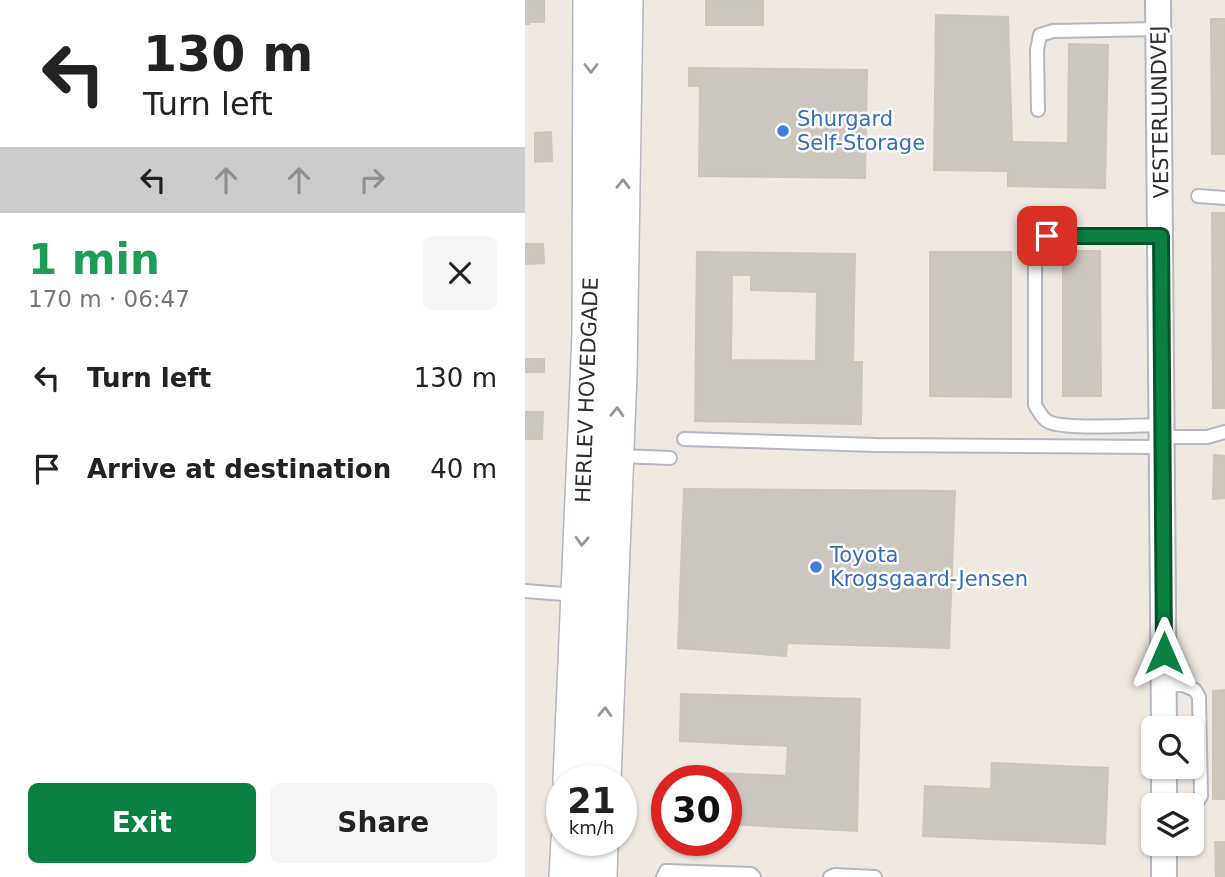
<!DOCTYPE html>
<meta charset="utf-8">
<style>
:root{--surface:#fff;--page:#f6f6f6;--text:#222;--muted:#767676;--accent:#0b8043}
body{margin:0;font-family:"DejaVu Sans",sans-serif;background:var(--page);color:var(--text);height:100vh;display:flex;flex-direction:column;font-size:26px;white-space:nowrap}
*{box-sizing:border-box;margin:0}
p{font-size:23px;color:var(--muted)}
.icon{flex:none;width:38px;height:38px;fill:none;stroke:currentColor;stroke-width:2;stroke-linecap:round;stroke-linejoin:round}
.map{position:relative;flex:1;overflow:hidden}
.drawer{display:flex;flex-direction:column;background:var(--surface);width:525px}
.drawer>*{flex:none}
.hud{background:#fff;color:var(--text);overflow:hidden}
.tools{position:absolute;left:616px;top:716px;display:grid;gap:14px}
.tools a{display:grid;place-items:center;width:63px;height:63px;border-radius:10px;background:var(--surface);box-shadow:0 2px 5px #0004;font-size:35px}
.speed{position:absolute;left:21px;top:765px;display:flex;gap:14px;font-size:35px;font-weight:700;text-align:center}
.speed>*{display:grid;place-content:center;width:91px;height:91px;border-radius:50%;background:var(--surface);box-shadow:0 2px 5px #0004;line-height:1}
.speed small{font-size:18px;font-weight:400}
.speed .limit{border:10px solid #d22;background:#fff;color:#111}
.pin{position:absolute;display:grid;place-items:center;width:60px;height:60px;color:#fff;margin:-30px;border-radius:14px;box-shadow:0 4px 10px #0006}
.me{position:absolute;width:77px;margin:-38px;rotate:0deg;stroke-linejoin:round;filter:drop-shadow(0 0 5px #0008)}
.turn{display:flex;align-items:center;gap:24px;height:147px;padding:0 28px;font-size:32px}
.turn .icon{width:91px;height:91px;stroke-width:2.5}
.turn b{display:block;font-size:49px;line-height:60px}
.lanes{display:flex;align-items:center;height:66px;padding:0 28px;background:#0003;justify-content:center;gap:35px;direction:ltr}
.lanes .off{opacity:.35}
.round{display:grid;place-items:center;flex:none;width:74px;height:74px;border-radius:10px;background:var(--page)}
.overview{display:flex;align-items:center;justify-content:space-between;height:119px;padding:0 28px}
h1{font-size:42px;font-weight:600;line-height:52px;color:#1e9e55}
.primary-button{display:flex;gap:14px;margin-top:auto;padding:14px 28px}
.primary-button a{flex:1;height:80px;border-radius:10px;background:var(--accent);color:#fff;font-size:28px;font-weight:600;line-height:80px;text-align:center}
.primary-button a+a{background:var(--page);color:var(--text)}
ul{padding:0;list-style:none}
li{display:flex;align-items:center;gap:21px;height:91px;padding:0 28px}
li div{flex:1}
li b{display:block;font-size:26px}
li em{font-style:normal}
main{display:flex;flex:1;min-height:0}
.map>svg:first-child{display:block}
</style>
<main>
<section class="drawer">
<div class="hud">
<div class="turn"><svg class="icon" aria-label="left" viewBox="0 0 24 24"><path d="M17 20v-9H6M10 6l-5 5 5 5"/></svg><div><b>130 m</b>Turn left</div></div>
<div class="lanes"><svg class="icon" aria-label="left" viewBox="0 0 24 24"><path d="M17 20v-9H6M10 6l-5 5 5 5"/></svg><svg class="icon off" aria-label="ahead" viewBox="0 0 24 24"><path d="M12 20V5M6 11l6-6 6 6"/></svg><svg class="icon off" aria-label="ahead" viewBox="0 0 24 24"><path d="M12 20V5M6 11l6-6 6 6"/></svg><svg class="icon off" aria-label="right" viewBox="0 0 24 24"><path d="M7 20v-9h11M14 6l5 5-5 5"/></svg></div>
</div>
<div class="overview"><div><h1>1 min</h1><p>170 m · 06:47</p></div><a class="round"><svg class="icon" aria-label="close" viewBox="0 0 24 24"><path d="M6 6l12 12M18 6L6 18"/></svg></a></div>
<ul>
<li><svg class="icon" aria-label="left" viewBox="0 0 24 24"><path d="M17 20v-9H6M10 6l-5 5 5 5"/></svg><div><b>Turn left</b></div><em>130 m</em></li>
<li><svg class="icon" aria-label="arrive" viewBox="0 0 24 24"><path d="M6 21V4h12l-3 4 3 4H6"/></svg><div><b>Arrive at destination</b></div><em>40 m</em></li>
</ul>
<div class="primary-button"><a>Exit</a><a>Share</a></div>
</section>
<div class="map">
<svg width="700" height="877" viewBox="0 0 700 877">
<rect width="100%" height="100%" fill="#efe9e1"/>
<g fill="#cbc7bf" stroke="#cbc5ba" stroke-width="2" fill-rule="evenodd">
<path d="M0 0H19V22H4V24H0Z"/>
<rect x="181" y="0" width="57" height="25"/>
<path d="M411 15 483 17 487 142 543 143 544 44 583 45 580 188 483 186V171L409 170Z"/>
<path d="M686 19H700V154H687Z"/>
<path d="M164 68 342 70 340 178 174 176 175 86H164Z"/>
<path d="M26 132 27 161 10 162V133Z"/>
<path d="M687 213H700V408H688Z"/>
<path d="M0 244H18L19 263 0 264Z"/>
<path d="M538 251H575L576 396H538Z"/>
<path d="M172 252 330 254 328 362H337L336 424 170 421ZM207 275H226V290L292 292 291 361 206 360Z"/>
<path d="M405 252H486V397L405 396Z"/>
<rect x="0" y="359" width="19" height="13"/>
<path d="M0 412H18L17 439H0Z"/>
<path d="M689 455 700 456V498L688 499Z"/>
<path d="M159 489 430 491 424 648 262 643 261 656 153 648Z"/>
<path d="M700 690V799H688V691Z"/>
<path d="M156 694 335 699 332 831 201 824V780H152V771L261 776 263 746 155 741Z"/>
<path d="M467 763 583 768 580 844 398 836 400 786 466 789Z"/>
<path d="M690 842H700V877H691Z"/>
</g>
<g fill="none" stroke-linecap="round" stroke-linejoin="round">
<g stroke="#b4b7c1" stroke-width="16">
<g id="service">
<path d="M513 110 512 50 515 35 528 31 634 29"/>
<path d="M673 196 700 198"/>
<path d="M636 236H522L514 243 510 253V405C514 411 517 419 524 422 539 430 617 425 638 425"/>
<path d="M639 437H682L700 432"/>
<path d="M159 439 351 445 639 447"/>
<path d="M94 456 145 458"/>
<path d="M0 591 52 595"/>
<path d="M639 685H658L670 690 674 697 676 796 667 811"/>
<path d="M138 877 141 871 226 874 229 877"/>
<path d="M305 877 310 875 350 877"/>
</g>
</g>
<g stroke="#b4b7c1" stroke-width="28">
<g id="minor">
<path d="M633 0 639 728"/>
<path d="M639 766V805"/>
<path d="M639 844V877"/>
</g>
</g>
<g stroke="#b4b7c1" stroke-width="38">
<g id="secondary">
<path d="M46 780 65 335 66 0"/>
<path d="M78 780 94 373 100 0"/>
<path d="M42 877 44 840"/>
<path d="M74 877 75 840"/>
</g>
</g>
<use href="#service" stroke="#fff" stroke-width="12"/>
<use href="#minor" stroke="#fff" stroke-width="24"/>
<use href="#secondary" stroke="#fff" stroke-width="35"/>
</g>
<defs><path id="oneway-chevron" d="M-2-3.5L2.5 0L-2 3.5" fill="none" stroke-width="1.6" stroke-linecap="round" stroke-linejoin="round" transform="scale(1.75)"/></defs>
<g stroke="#969696">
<use href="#oneway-chevron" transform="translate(66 68) rotate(90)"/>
<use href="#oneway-chevron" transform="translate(98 184) rotate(-89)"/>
<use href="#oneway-chevron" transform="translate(92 412) rotate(-88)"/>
<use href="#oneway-chevron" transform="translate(57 541) rotate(92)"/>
<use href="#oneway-chevron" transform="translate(80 712) rotate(-88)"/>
</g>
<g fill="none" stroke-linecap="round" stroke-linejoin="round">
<g stroke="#07532c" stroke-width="18">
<path id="route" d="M522 236H636L639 653"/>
</g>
<use href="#route" stroke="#0b8043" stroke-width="12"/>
</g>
<g fill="#3f7fe0" stroke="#fff" stroke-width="2.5">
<circle cx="258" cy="131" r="7"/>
<circle cx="291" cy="567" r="7"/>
</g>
<g text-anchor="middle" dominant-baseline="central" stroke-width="5" stroke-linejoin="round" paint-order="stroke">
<g font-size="21" fill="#2e2e2e" stroke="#fff">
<text transform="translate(635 112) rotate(-91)">VESTERLUNDVEJ</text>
<text transform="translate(62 390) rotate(-88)">HERLEV HOVEDGADE</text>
</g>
<g font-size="21" fill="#366cbe" stroke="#fff" text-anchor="start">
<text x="272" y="119">Shurgard<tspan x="272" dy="24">Self-Storage</tspan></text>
<text x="305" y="555">Toyota<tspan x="305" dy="24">Krogsgaard-Jensen</tspan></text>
</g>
</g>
</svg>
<div class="tools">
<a><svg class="icon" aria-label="search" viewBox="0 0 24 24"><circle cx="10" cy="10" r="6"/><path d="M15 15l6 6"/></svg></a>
<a><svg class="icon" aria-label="layers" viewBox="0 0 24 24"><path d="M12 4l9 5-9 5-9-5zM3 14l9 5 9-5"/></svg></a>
</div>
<div class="speed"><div>21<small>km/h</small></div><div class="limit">30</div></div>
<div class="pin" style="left:522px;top:236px;background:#d93025"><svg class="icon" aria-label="arrive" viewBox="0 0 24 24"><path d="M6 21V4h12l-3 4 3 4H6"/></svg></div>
<svg class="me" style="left:639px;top:653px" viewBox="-20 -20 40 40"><path d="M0-17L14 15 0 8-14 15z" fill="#0b8043" stroke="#fff" stroke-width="4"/></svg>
</div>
</main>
